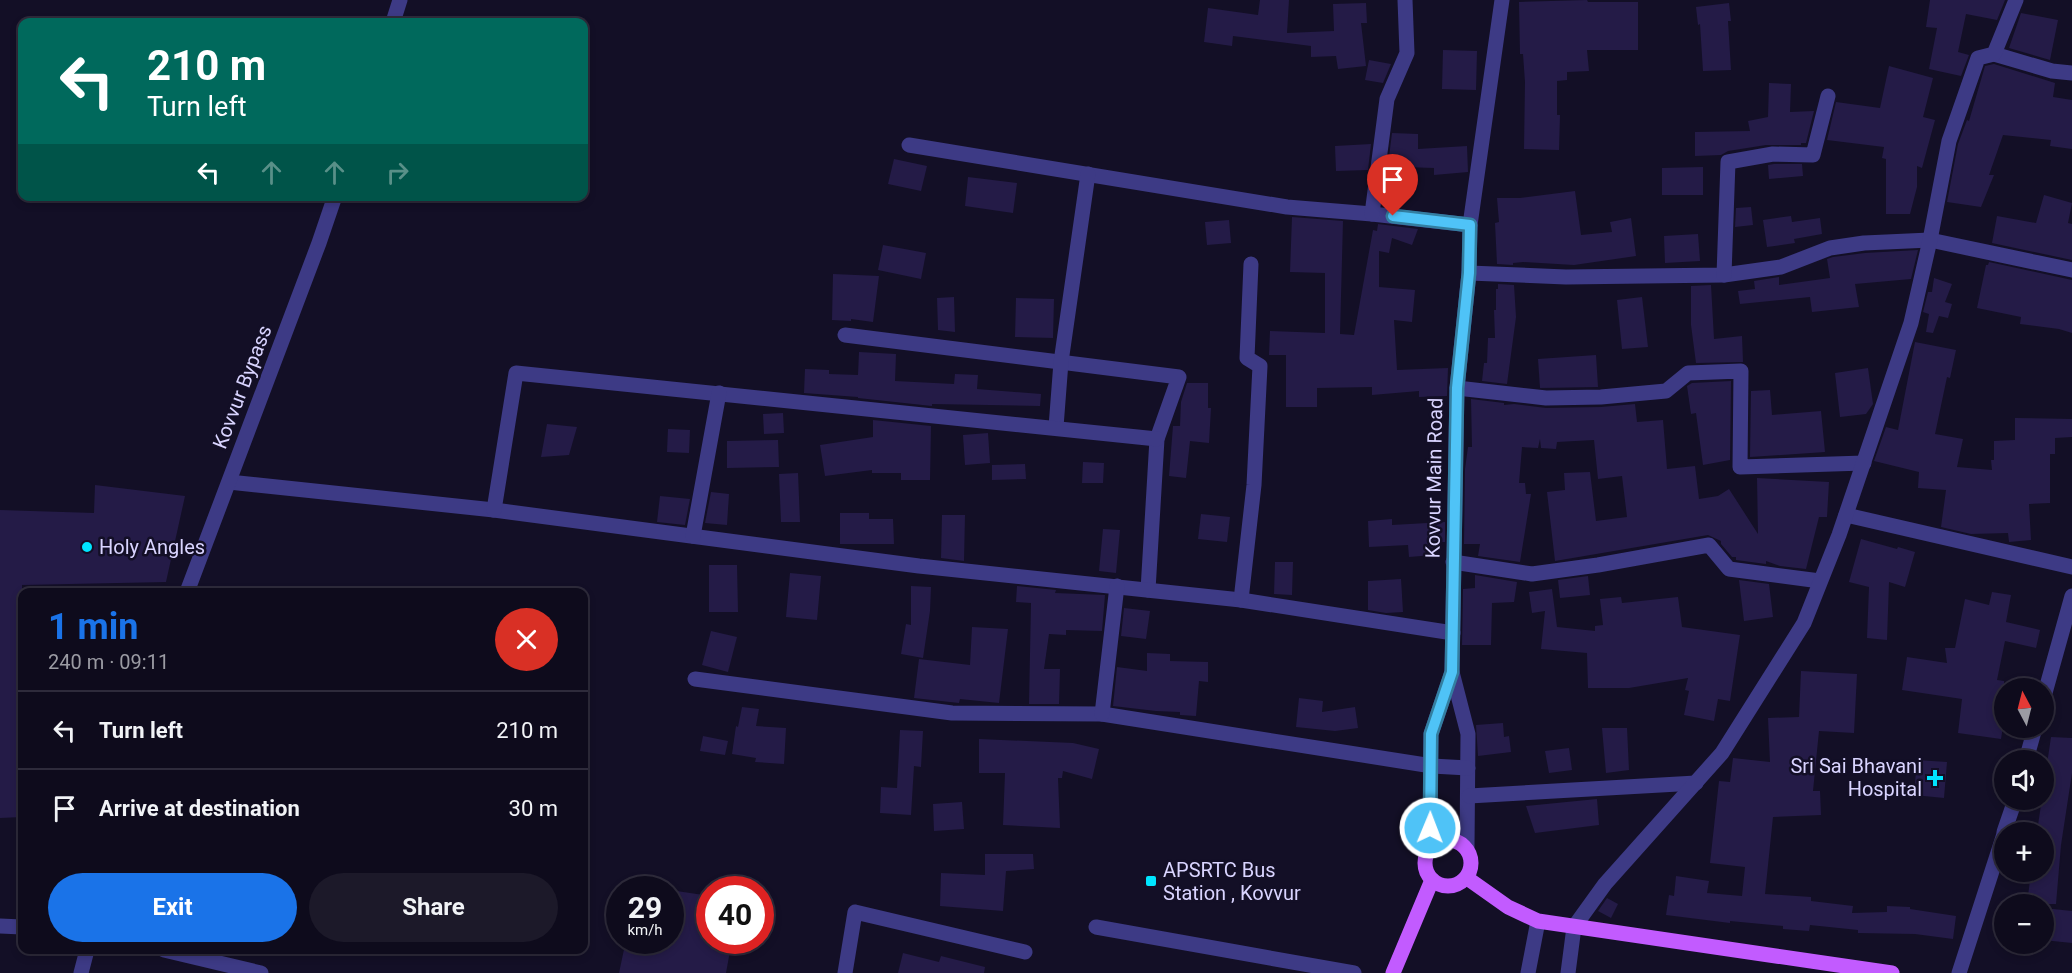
<!DOCTYPE html>
<meta charset="utf-8">
<style>
:root{--surface:#0e0b1c;--page:#1c1929;--text:#f1f3f6;--muted:#9b9ba3;--line:#2e2b3b;--accent:#1a73e8}
body{margin:0;font-family:Roboto,sans-serif;background:var(--page);color:var(--text);height:100vh;display:flex;flex-direction:column;font-size:22px;white-space:nowrap}
*{box-sizing:border-box;margin:0}
p{font-size:20px;color:var(--muted)}
.icon{flex:none;width:33px;height:33px;fill:none;stroke:currentColor;stroke-width:2;stroke-linecap:round;stroke-linejoin:round}
.map{position:relative;flex:1;overflow:hidden}
.drawer{position:absolute;left:18px;top:588px;width:570px;height:366px;display:flex;flex-direction:column;background:var(--surface);border-radius:12px;box-shadow:0 3px 9px #0003,0 0 0 2px var(--line)}
.drawer>*{flex:none}
.hud{position:absolute;left:18px;top:18px;width:570px;height:183px;border-radius:12px;box-shadow:0 3px 9px #0003,0 0 0 2px var(--line);background:#00695c;color:#fff;overflow:hidden}
.needle{width:39px;rotate:353deg}
.buttons{position:absolute;left:1994px;top:678px;display:grid;gap:12px}
.buttons a{display:grid;place-items:center;width:60px;height:60px;border-radius:50%;background:var(--surface);box-shadow:0 3px 9px #0003,0 0 0 2px var(--line);font-size:30px}
.speed{position:absolute;left:606px;top:876px;display:flex;gap:12px;font-size:30px;font-weight:700;text-align:center}
.speed>*{display:grid;place-content:center;width:78px;height:78px;border-radius:50%;background:var(--surface);box-shadow:0 3px 9px #0003,0 0 0 2px var(--line);line-height:1}
.speed small{font-size:15px;font-weight:400}
.speed .limit{border:9px solid #d22;background:#fff;color:#111}
.pin{position:absolute;display:grid;place-items:center;width:51px;height:51px;color:#fff;margin:-62px -26px;border-radius:50% 50% 50% 0;rotate:-45deg;box-shadow:0 0 6px #0007}
.pin .icon{rotate:45deg}
.me{position:absolute;width:66px;margin:-33px;rotate:1deg;stroke-linejoin:round;filter:drop-shadow(0 0 4px #0008)}
.turn{display:flex;align-items:center;gap:21px;height:126px;padding:0 30px;font-size:27px}
.turn .icon{width:78px;height:78px;stroke-width:2.5}
.turn b{display:block;font-size:42px;line-height:51px}
.lanes{display:flex;align-items:center;height:57px;padding:0 30px;background:#0003;justify-content:center;gap:30px;direction:ltr}
.lanes .off{opacity:.35}
.round{display:grid;place-items:center;flex:none;width:63px;height:63px;border-radius:32px;background:var(--page)}
.headline{display:flex;align-items:center;justify-content:space-between;height:102px;padding:0 30px}
h1{font-size:36px;font-weight:700;line-height:45px;color:var(--accent)}
.cta{display:flex;gap:12px;margin-top:auto;padding:12px 30px}
.cta a{flex:1;height:69px;border-radius:36px;background:var(--accent);color:#fff;font-size:24px;font-weight:700;line-height:69px;text-align:center}
.cta a+a{background:var(--page);color:var(--text)}
ul{padding:0;list-style:none}
li{display:flex;align-items:center;gap:18px;height:78px;padding:0 30px;border-top:2px solid var(--line)}
li div{flex:1}
li b{display:block;font-size:22px}
li em{font-style:normal}
.map>svg:first-child{display:block}
</style>
<div class="map">
<svg width="2072" height="973" viewBox="0 0 2072 973">
<rect width="100%" height="100%" fill="#130f26"/>
<g fill="#241b47">
<path d="M1260 0H1289L1287 33 1334 31 1333 4 1366 3 1367 23H1361L1366 66 1338 69 1336 56 1311 57V46L1233 36 1232 46 1204 42 1208 8 1258 15Z"/>
<path d="M1587 0 1588 2H1638V50H1587L1589 71 1567 72V80L1557 81V115H1560L1559 150 1524 149 1525 82 1523 54H1520L1519 2Z"/>
<path d="M1930 0H2005L1997 20 1966 14 1958 52 1969 55 1961 76 1929 69 1937 28 1926 27Z"/>
<path d="M1729 3 1731 21H1728L1731 70 1703 71 1700 24 1698 25 1696 7Z"/>
<path d="M2021 13 2058 20 2050 60 2009 48Z"/>
<path d="M1443 50 1477 51 1476 90 1442 89Z"/>
<path d="M1369 60 1391 64 1383 83 1365 80Z"/>
<path d="M1994 64 2055 83 2053 97 2072 100V149L2050 146 2051 140 2003 135 1989 175H1994L1981 207 1947 202 1958 144 1967 120 1969 121 1985 66Z"/>
<path d="M1889 66 1933 78 1923 117 1935 120 1922 168 1917 166V187L1910 214H1886V159L1882 158 1884 147 1827 140 1836 102 1880 108Z"/>
<path d="M1769 83 1791 84 1790 112 1814 111 1806 143H1801V145H1766L1728 151 1721 155 1695 156V132L1750 131 1748 121 1768 117Z"/>
<path d="M1392 133 1418 134V149L1467 146 1468 172 1434 175V168L1404 167 1398 207 1383 205Z"/>
<path d="M1371 144 1368 170 1336 171 1335 146Z"/>
<path d="M894 159 927 166 921 191 888 184Z"/>
<path d="M1774 164H1802L1803 176 1769 179 1768 165Z"/>
<path d="M1703 167V195H1662V168Z"/>
<path d="M968 177 1017 183 1013 213 965 206Z"/>
<path d="M1575 191 1581 235 1612 232 1610 222 1631 218 1636 256 1574 265 1523 262 1513 263V265L1497 264 1495 223 1499 222 1497 198H1520Z"/>
<path d="M2044 195 2072 203 2068 223 2072 224V260L1992 243 1997 216 2036 223Z"/>
<path d="M1751 207 1753 225 1735 227 1736 208Z"/>
<path d="M1791 216 1792 222 1820 218 1822 234 1794 239 1795 243 1767 247 1763 220Z"/>
<path d="M1292 217 1343 221 1340 334 1354 335 1373 230 1377 231 1378 224 1418 229 1412 245 1392 238 1389 253 1379 251V287L1415 290 1412 322 1394 320 1397 370 1448 368 1447 396 1419 397V391L1372 395V387L1317 388V407H1286V355H1269L1270 331 1325 333V273L1290 272Z"/>
<path d="M1229 220 1231 243 1207 245 1205 222Z"/>
<path d="M1698 234 1700 261 1665 263 1664 236Z"/>
<path d="M883 245 926 253 921 279 878 270Z"/>
<path d="M1918 250 1911 279 1855 284 1859 307 1812 312 1810 297 1740 304 1738 291 1755 289 1754 281 1779 277V285L1830 278 1827 259 1833 257 1865 253Z"/>
<path d="M1989 262 2072 280V333L2059 329 2020 324 2021 317 1977 308 1986 265H1988Z"/>
<path d="M833 274 879 276 873 322 851 319V321L832 320Z"/>
<path d="M1934 278 1952 284 1945 302 1952 304 1948 318 1939 316 1933 333 1926 332 1929 314 1923 312 1928 292H1932Z"/>
<path d="M1498 284 1514 285 1516 317 1507 384 1482 381 1484 363H1487L1488 338H1495L1494 310H1496V289H1498Z"/>
<path d="M1711 285 1714 339 1742 336 1743 362 1696 363 1691 325V286Z"/>
<path d="M954 297 955 332 938 330 937 298Z"/>
<path d="M1642 297 1648 347 1622 349 1617 300Z"/>
<path d="M1016 298 1054 299 1053 338 1015 337Z"/>
<path d="M1915 342 1956 350 1950 378 1947 377 1935 434 1963 439 1957 467 1992 470 1991 460H1994V441L2015 440V418L2072 419V437L2055 438V454H2050V503L2029 504 2031 540 2009 542 2008 533 1971 534 1941 527 1946 490 1918 488 1919 472 1874 461 1886 427 1898 430Z"/>
<path d="M859 352 896 354 895 381 954 384 955 374 978 375 977 389 1041 394 1040 406 932 404V406L858 398V397L804 393 805 369 829 370V374L858 375Z"/>
<path d="M1596 355 1598 387 1540 388 1538 359Z"/>
<path d="M1868 368 1873 404 1866 414 1840 417 1835 373Z"/>
<path d="M1731 381 1730 460 1703 465 1696 413 1691 414 1687 386 1692 383Z"/>
<path d="M1187 383H1208V408H1211L1209 443 1190 441 1186 478 1169 476 1173 426H1180L1181 402Z"/>
<path d="M1770 390 1772 415 1821 411 1825 452 1750 457 1751 391Z"/>
<path d="M1471 399 1504 403V405L1514 404 1546 408 1601 407 1635 404 1637 422 1663 420 1667 469 1695 466 1699 499 1718 496 1729 489 1758 534 1757 478 1829 482 1827 517H1819L1806 569 1780 566 1766 561V564L1736 560V557H1732L1721 544V541L1708 535 1555 561 1547 492 1565 490 1564 473 1590 472 1596 521 1627 517 1622 476 1598 479 1594 440 1557 442 1556 449 1541 448 1540 439 1538 448 1522 447 1519 483H1525L1526 494H1531L1520 562 1478 556 1480 544H1464L1465 469 1468 447H1472Z"/>
<path d="M783 413 784 433 764 434 763 414Z"/>
<path d="M873 420 931 426 930 480H901V473H872V470L825 476 820 445 873 437Z"/>
<path d="M547 424 577 427 569 455 541 457Z"/>
<path d="M668 429 690 430 689 453 667 452Z"/>
<path d="M988 433 990 463 965 465 963 435Z"/>
<path d="M778 440 779 467 727 468V441Z"/>
<path d="M1083 462 1104 463 1103 483H1082Z"/>
<path d="M1025 464 1026 479 992 480V465Z"/>
<path d="M798 473 800 522H781L779 474Z"/>
<path d="M95 485 185 496 166 582 22 585V817L0 818V510L94 513Z"/>
<path d="M711 492 729 494 727 525 705 523Z"/>
<path d="M660 496 690 499 685 525 657 522Z"/>
<path d="M840 513H869V519H893L894 544H840Z"/>
<path d="M1201 514 1230 517 1227 542 1198 539Z"/>
<path d="M942 515H965L964 561 941 558Z"/>
<path d="M1392 519V525L1445 522V542H1433L1434 555 1409 557 1408 545 1369 547 1368 521Z"/>
<path d="M1103 529 1120 530 1116 573 1099 571Z"/>
<path d="M1861 539 1897 549 1898 547 1915 552 1905 587 1889 582 1887 640 1867 638 1869 587 1849 582Z"/>
<path d="M1275 562H1293L1292 595 1274 594Z"/>
<path d="M709 565H737L738 612H709Z"/>
<path d="M790 573 821 576 817 620 786 617Z"/>
<path d="M1475 575 1517 582 1514 602 1492 603 1491 645H1462L1463 589 1475 588Z"/>
<path d="M1588 576 1590 595 1560 598 1558 580Z"/>
<path d="M1401 579 1403 612 1386 613 1368 610V581Z"/>
<path d="M1739 580 1769 584 1773 617 1744 621Z"/>
<path d="M911 586 931 587 930 611 923 658 901 654 906 624 911 625Z"/>
<path d="M1017 586 1056 590 1055 593 1105 595 1102 631 1066 630V635L1049 634 1044 669H1060L1059 704H1029L1031 603 1016 602Z"/>
<path d="M1552 589 1557 627 1595 631V626L1603 625 1600 599 1621 597 1622 603 1678 597 1682 627 1740 635 1730 701 1718 699 1714 721 1684 715 1689 691 1685 690 1688 678 1629 688H1588L1587 653 1541 649 1545 611 1532 613 1529 592Z"/>
<path d="M1992 592 2011 595 2006 622 2040 630 2036 648 2005 641 1997 680 2004 681V720L2001 739 1958 733 1962 699 1902 690 1907 657 1947 663 1945 648H1955L1965 599 1989 605Z"/>
<path d="M1124 608 1150 611 1146 639 1121 636Z"/>
<path d="M972 627 1008 629 999 703 960 699 959 703 914 698 919 659 970 665Z"/>
<path d="M711 631 737 637 728 672 702 665Z"/>
<path d="M1147 653 1170 654V661L1208 662V682L1199 681 1196 716 1180 715V712L1156 711 1113 706 1117 667 1147 671Z"/>
<path d="M1801 671 1857 674 1854 733 1819 731 1813 791H1820L1821 815 1773 817 1765 894 1811 897V901L1853 906 1852 913 1887 912V906L1910 907V909L1956 916 1953 939 1915 934 1858 933V930L1810 925 1809 931 1783 929V926L1730 921V923L1666 915 1669 895 1674 896 1676 876 1709 881 1707 893 1742 896 1745 867 1710 863 1719 781 1730 782 1733 758 1770 762 1768 718 1799 717Z"/>
<path d="M1299 698 1323 701 1322 712 1355 707 1358 728 1335 731 1296 727Z"/>
<path d="M742 707 759 709 756 726 786 728 784 764 755 762 756 758 732 754 736 726 738 727Z"/>
<path d="M1503 723 1504 737 1509 736 1511 752 1478 756 1476 725Z"/>
<path d="M1602 728H1627L1629 770 1606 773Z"/>
<path d="M900 730 923 731 921 767 914 766 911 815 880 813 881 787 897 788Z"/>
<path d="M703 736 728 741 725 755 700 751Z"/>
<path d="M2051 737 2072 738V773L2061 845 2056 904H2027L2031 872H2043V832H2037Z"/>
<path d="M979 739 1073 743 1099 749 1092 779 1063 771 1062 778H1058L1060 828 1003 825 1005 773H979Z"/>
<path d="M1569 748 1572 770 1549 773 1545 751Z"/>
<path d="M1917 760 1947 762 1944 798 1914 795Z"/>
<path d="M1597 799 1599 825 1535 833 1526 806Z"/>
<path d="M962 802 964 829 934 831 933 804Z"/>
<path d="M985 854H1033L1034 869 1006 871 1003 911 940 906 941 873 985 875Z"/>
<path d="M670 890 710 896V940H732L726 973H619L626 940H670Z"/>
<path d="M1607 898 1618 904 1611 918 1598 911Z"/>
<path d="M2043 908 2072 911V943L2043 940Z"/>
<path d="M903 953 939 962 941 956 985 967 984 973H898Z"/>
</g>
<g fill="none" stroke-linecap="round" stroke-linejoin="round">
<g stroke="#3d3a85" stroke-width="15">
<path d="M393 22 400 0"/>
<path d="M1994 54 2052 71 2072 73"/>
<path d="M909 145 1287 207 1372 214 1470 225"/>
<path d="M1372 214 1387 99 1407 53 1405 0"/>
<path d="M1469 273 1566 277 1724 275 1781 267 1830 248 1864 243 1930 240 2072 270"/>
<path d="M1724 275 1728 162 1773 154 1813 155 1828 96"/>
<path d="M845 335 1179 377 1157 439 1148 590"/>
<path d="M1457 388 1546 398 1601 397 1666 391 1688 373 1741 371 1740 467 1864 463"/>
<path d="M1056 427 1061 362 1088 174"/>
<path d="M229 482 494 510 919 566 1241 600 1453 633"/>
<path d="M494 510 516 373 1157 439"/>
<path d="M1846 515 2072 567"/>
<path d="M693 536 719 393"/>
<path d="M1453 562 1532 574 1598 565 1709 545 1729 569 1820 581"/>
<path d="M187 592 319 243 335 196"/>
<path d="M1241 600 1254 485 1260 366 1247 358 1251 264"/>
<path d="M1452 672 1468 734 1467 848"/>
<path d="M695 679 952 713 1102 714 1432 766 1468 768"/>
<path d="M2043 700 2072 596"/>
<path d="M1102 714 1117 586"/>
<path d="M2026 760 2035 728"/>
<path d="M1469 796 1696 783"/>
<path d="M2004 832 2015 800"/>
<path d="M1430 848 1431 734 1452 672 1457 388 1469 273 1470 225 1502 0"/>
<path d="M0 926 22 927"/>
<path d="M1096 927 1354 973"/>
<path d="M164 950 261 973"/>
<path d="M81 973 87 950"/>
<path d="M845 973 855 912 1025 952"/>
<path d="M1528 973 1538 921"/>
<path d="M1568 973 1574 927 1605 884 1722 753 1804 623 1839 535 1911 323 1930 240 1949 141 1978 58 1994 54 2016 0"/>
<path d="M1959 973 2004 834"/>
</g>
<g stroke="#c25bff" stroke-width="15">
<circle cx="1448" cy="863" r="23"/>
<path d="M1467 878 1508 907 1538 921 1892 973"/>
<path d="M1393 973 1432 880"/>
</g>
</g>
<g fill="none" stroke-linecap="round" stroke-linejoin="round">
<g stroke="#337fa1" stroke-width="15">
<path id="route" d="M1393 216 1470 225 1469 273 1457 388 1452 672 1431 734 1430 828"/>
</g>
<use href="#route" stroke="#4fc3f7" stroke-width="10"/>
</g>
<g fill="#00e5ff" stroke="#130f26" stroke-width="2">
<circle cx="87" cy="547" r="6"/>
<path d="M1932 769h6v6h6v6h-6v6h-6v-6h-6v-6h6z"/>
<rect x="1145" y="875" width="12" height="12" rx="3"/>
</g>
<g text-anchor="middle" dominant-baseline="central" stroke-width="5" stroke-linejoin="round" paint-order="stroke">
<g font-size="20" fill="#d9d4ff" stroke="#130f26">
<text transform="translate(242 387) rotate(-69)">Kovvur Bypass</text>
<text transform="translate(1434 478) rotate(-89)">Kovvur Main Road</text>
</g>
<g font-size="20" fill="#d9d4ff" stroke="#130f26" text-anchor="start">
<text x="99" y="547">Holy Angles</text>
<text x="1922" y="766" text-anchor="end">Sri Sai Bhavani<tspan x="1922" dy="23">Hospital</tspan></text>
<text x="1163" y="870">APSRTC Bus<tspan x="1163" dy="23">Station , Kovvur</tspan></text>
</g>
</g>
</svg>
<div class="buttons">
<a><svg class="needle" viewBox="-14 -14 28 28"><path d="M0-13l5 13h-10z" fill="#e53935"/><path d="M0 13l5-13h-10z" fill="#9b9ba3"/></svg></a>
<a><svg class="icon" aria-label="sound" viewBox="0 0 24 24"><path d="M4 9h4l5-4v14l-5-4H4zM17 9q2 3 0 6"/></svg></a>
<a>+</a>
<a>−</a>
</div>
<div class="speed"><div>29<small>km/h</small></div><div class="limit">40</div></div>
<div class="pin" style="left:1393px;top:216px;background:#d93025"><svg class="icon" aria-label="arrive" viewBox="0 0 24 24"><path d="M6 21V4h12l-3 4 3 4H6"/></svg></div>
<svg class="me" style="left:1430px;top:828px" viewBox="-20 -20 40 40"><circle r="17" fill="#4fc3f7" stroke="#fff" stroke-width="3"/><path d="M0-11L8 9 0 5-8 9z" fill="#fff"/></svg>
<div class="hud">
<div class="turn"><svg class="icon" aria-label="left" viewBox="0 0 24 24"><path d="M17 20v-9H6M10 6l-5 5 5 5"/></svg><div><b>210 m</b>Turn left</div></div>
<div class="lanes"><svg class="icon" aria-label="left" viewBox="0 0 24 24"><path d="M17 20v-9H6M10 6l-5 5 5 5"/></svg><svg class="icon off" aria-label="ahead" viewBox="0 0 24 24"><path d="M12 20V5M6 11l6-6 6 6"/></svg><svg class="icon off" aria-label="ahead" viewBox="0 0 24 24"><path d="M12 20V5M6 11l6-6 6 6"/></svg><svg class="icon off" aria-label="right" viewBox="0 0 24 24"><path d="M7 20v-9h11M14 6l5 5-5 5"/></svg></div>
</div>
<section class="drawer">
<div class="headline"><div><h1>1 min</h1><p>240 m · 09:11</p></div><a class="round" style="background:#d93025;color:#fff"><svg class="icon" aria-label="close" viewBox="0 0 24 24"><path d="M6 6l12 12M18 6L6 18"/></svg></a></div>
<ul>
<li><svg class="icon" aria-label="left" viewBox="0 0 24 24"><path d="M17 20v-9H6M10 6l-5 5 5 5"/></svg><div><b>Turn left</b></div><em>210 m</em></li>
<li><svg class="icon" aria-label="arrive" viewBox="0 0 24 24"><path d="M6 21V4h12l-3 4 3 4H6"/></svg><div><b>Arrive at destination</b></div><em>30 m</em></li>
</ul>
<div class="cta"><a>Exit</a><a>Share</a></div>
</section>
</div>
